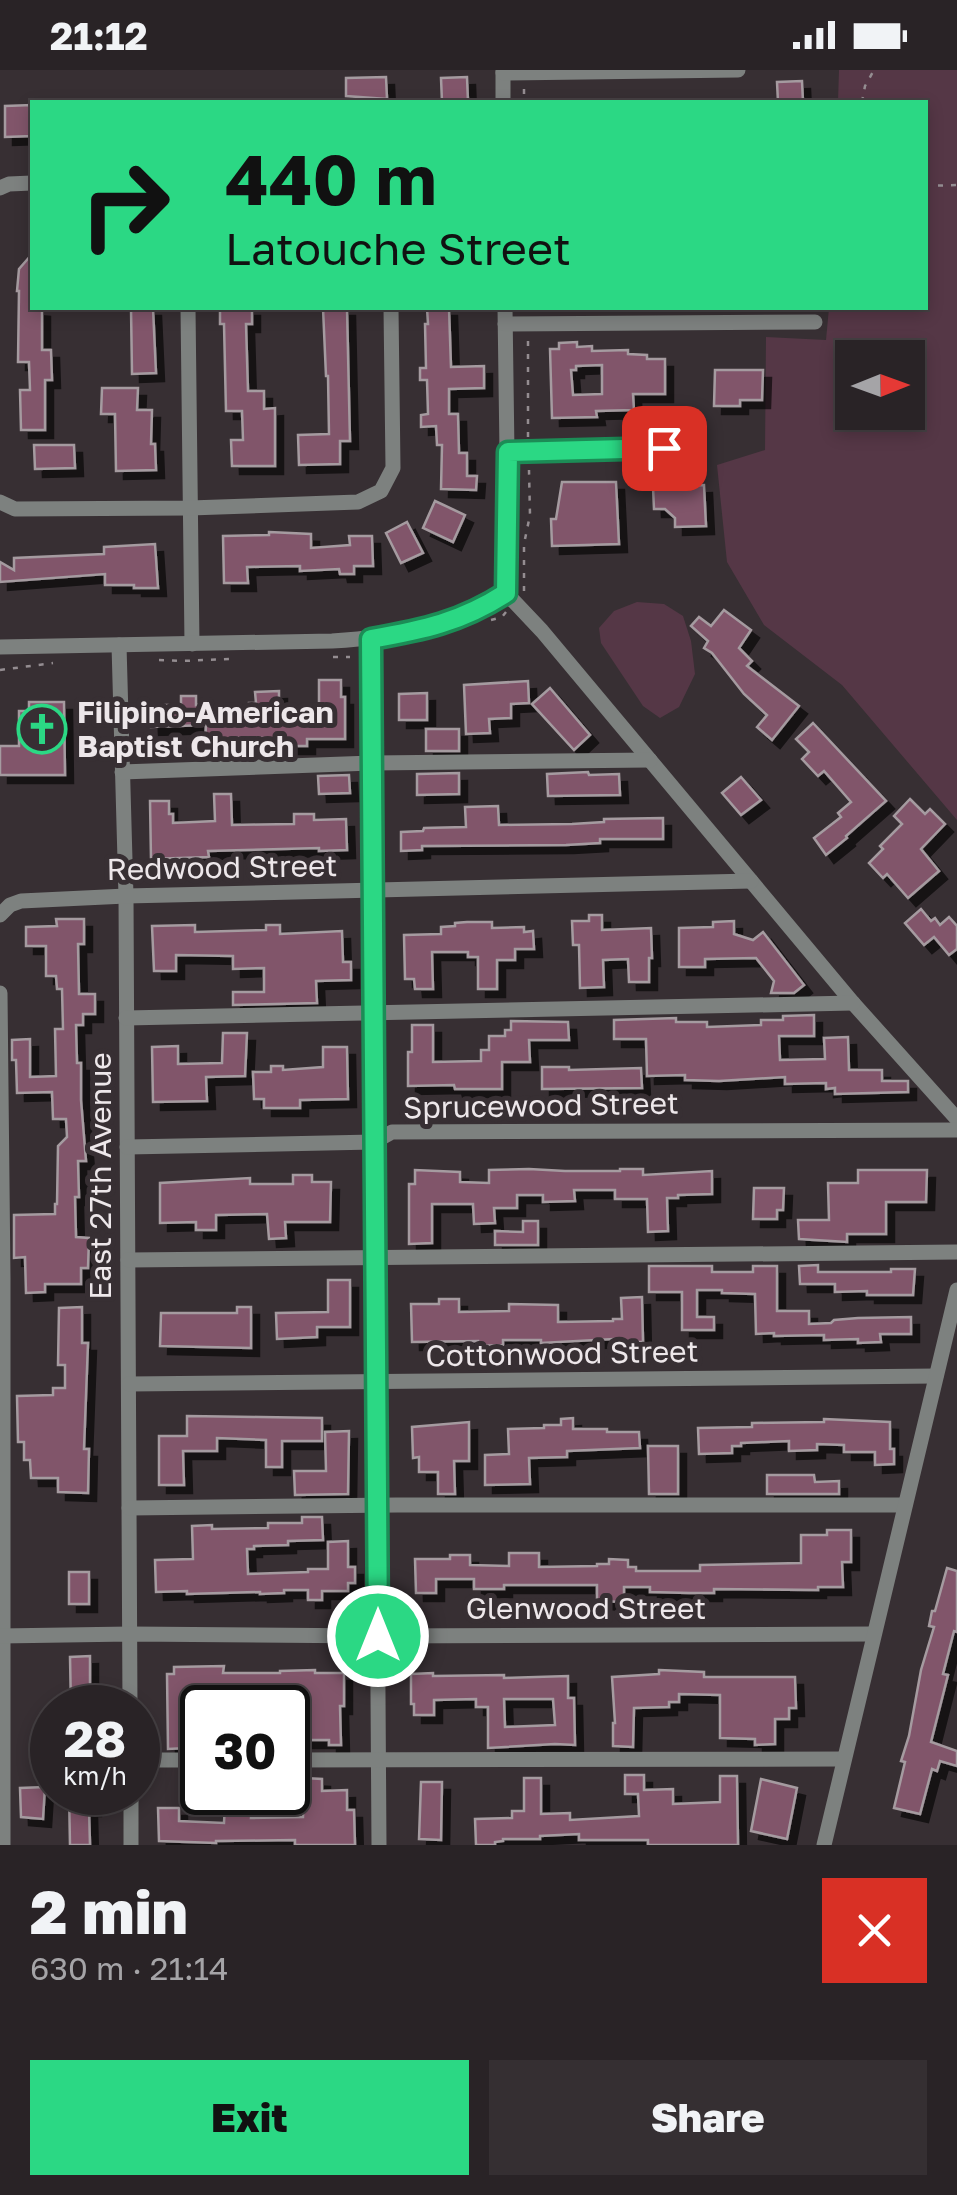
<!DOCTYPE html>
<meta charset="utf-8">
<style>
:root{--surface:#292326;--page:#352f32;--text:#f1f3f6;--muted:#a5a4a7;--line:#454043;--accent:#2bd884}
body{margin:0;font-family:"Golos Text",sans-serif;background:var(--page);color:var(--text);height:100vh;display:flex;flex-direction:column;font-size:38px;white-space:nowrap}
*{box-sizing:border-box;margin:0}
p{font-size:32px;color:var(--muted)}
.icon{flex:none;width:55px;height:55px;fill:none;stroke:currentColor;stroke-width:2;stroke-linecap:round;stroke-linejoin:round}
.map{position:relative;height:1775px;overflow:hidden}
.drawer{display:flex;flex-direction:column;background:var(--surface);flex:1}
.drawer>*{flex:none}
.guide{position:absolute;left:30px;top:30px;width:898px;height:210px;border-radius:0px;box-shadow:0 5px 15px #0003,0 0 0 2px var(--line);background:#2bd884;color:#111;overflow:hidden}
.needle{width:65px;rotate:89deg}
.fabs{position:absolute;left:835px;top:270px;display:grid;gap:20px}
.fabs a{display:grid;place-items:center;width:90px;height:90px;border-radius:0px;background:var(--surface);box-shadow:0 5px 15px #0003,0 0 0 2px var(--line);font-size:50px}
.speed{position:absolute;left:30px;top:1615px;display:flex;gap:20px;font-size:50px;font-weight:700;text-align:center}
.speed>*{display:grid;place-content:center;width:130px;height:130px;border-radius:50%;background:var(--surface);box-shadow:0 5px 15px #0003,0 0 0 2px var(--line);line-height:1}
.speed small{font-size:25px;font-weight:400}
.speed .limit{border:5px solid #111;border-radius:15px;background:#fff;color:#111}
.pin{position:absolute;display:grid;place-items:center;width:85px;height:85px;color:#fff;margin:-42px;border-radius:20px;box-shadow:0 5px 15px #0006}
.me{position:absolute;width:110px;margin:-55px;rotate:0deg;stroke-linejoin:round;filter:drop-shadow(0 0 8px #0008)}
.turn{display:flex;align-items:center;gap:35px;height:210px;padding:0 30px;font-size:45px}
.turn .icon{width:130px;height:130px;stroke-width:2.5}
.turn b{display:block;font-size:70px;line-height:85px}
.round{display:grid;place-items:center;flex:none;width:105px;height:105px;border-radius:0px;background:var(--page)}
.headline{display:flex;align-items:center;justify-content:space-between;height:170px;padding:0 30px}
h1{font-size:60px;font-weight:800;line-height:75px}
.cta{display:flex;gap:20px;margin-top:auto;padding:20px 30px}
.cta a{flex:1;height:115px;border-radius:0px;background:var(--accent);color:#111;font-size:40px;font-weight:800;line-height:115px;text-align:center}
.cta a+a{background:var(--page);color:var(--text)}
.status{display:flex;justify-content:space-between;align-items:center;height:70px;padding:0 50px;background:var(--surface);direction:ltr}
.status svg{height:28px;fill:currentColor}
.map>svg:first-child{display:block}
</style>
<div class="status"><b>21:12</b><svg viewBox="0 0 49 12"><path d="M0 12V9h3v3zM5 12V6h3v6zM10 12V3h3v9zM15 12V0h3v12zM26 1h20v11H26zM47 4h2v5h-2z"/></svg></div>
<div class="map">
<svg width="957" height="1775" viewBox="0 0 957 1775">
<defs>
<filter id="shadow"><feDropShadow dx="8" dy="8" stdDeviation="0" flood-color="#0009"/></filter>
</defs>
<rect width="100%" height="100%" fill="#372f33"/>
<g fill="#553746" fill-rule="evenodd">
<path d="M839 0H957V750L842 615 764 555 727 492 717 395 765 380 766 267 826 270 829 238H925V32H838ZM852 288H908V342H852Z"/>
<path d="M637 532 664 534 683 546 691 571 695 604 679 637 660 648 643 636 601 573 599 558 614 541Z"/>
</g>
<g fill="#81556b" stroke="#a59ba0" stroke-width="2.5" fill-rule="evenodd" filter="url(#shadow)">
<path d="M386 7 387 29 346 26V8Z"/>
<path d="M467 7 468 32H442L441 8Z"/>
<path d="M802 11 803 32H778L777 12Z"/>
<path d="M32 35V66L5 67V36Z"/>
<path d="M32 184V238L42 239V280H51L52 310H45V360H21L20 320H30L29 292H18L19 221H17L19 199Z"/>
<path d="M131 238H153L156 303 132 304Z"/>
<path d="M220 238H252V254H246L248 321H264V339L275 338V396H232L231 370H243L242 341H226L224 254H220Z"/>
<path d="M323 238H347L350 371H340V394L299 395 298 365 329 364 328 306H326Z"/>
<path d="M427 238H449L451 297 484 296V318L449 319V344H458L459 383H467V406H477L476 420 441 419 442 375H437L436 356 421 357V345L428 344 427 310H420V298H426L425 254H428Z"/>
<path d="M577 272V277L592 276V281L628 280V284L647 285V289H665V324H633L634 340 596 341 597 347 552 348 550 279H559V273ZM602 295V324L573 325 571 300H576V296Z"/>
<path d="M715 300H763L762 330H740V336H714Z"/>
<path d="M102 318H138L137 340H152L151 374H155L156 400 116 401 115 344H101Z"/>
<path d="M34 375H74L75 398 35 399Z"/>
<path d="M562 412H616L619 474 552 476 551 449H556Z"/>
<path d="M704 415 706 456 675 457V448L665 439H654L653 417Z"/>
<path d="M435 431 465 445 453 472 423 458Z"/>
<path d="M407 452 423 483 401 493 386 463Z"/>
<path d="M269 462 311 464V478L350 475 349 466H372L373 496H354V504H340L339 499 300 501V496L247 497 248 513H224L223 466 269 465Z"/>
<path d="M155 474 158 518H134V515H105V504L0 512V492L14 500V488L104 484V477Z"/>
<path d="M724 540 751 560 739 578 752 591 747 596 799 636 772 670 757 657 767 645 744 624 712 583 704 578 708 571 691 556 699 547 711 556Z"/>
<path d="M319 610H341V627H345V669H307V676H284V672H268L267 668H230V675H213L205 673 206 655 151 657 150 635H181V626H196V635L204 634V641H227V637H249V633H256L255 622 279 621V645L319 644Z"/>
<path d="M528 611 529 633 511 634V648L489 649 490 663 466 664 464 615Z"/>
<path d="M550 618 590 665 574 680 532 634Z"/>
<path d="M427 623V650H399V624Z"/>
<path d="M29 632H64L65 705H0V676H19V641H29Z"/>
<path d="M813 653 886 731 846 766 847 768 826 785 814 768 841 747 838 743 851 732 824 701 818 706 802 689 809 682 796 669Z"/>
<rect x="426" y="659" width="33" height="22"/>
<path d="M588 702 589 705 619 704 620 725 548 726 547 704Z"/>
<path d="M459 703V724L417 725V704Z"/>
<path d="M349 705 350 723 319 724 318 706Z"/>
<path d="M741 707 761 730 741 745 722 723Z"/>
<path d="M214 724H231L232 755 294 754V744H314V750L346 749 347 780 319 781V778L208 781 209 787 151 789 150 731H169V744H173V753L215 751Z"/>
<path d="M910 729 925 744 930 739 945 754 921 779 939 801 908 828 887 804 883 808 869 793 883 779 880 776 902 754 894 746Z"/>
<path d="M498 736 499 755 572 754 604 752V749L663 748V769H600V773L566 775 422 776V780L401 781V762L423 761 424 758 466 757 465 737Z"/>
<path d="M921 839 931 851 935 848 940 855 949 847 957 856V879L949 885 934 867 924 875 905 853Z"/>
<path d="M589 845H602V860L651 858 652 888H649V912H629L628 889 603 890 604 917 580 918 579 875H573L572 851H589Z"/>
<path d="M56 849H84V874H78L79 924H95V944H83V955H76L77 993H81V1030L86 1091H78L79 1127H75L76 1167 89 1168 88 1198H81V1214H45V1222L26 1223 25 1187 14 1188V1145L55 1144V1134H57L58 1076 67 1067 66 1049H53L52 1022 17 1023 16 990H12V970L30 969V1007L56 1006 55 959H63L62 919H57L56 906H46V876H26V857L57 856Z"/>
<path d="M734 851V864L753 870 763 862 804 915 794 923H771L774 911 756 888 705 889V897H679V858L713 857V852Z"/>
<path d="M467 852H492V858L524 857V862L533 861 534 879H515V890H497V919H478V887H468V882H432L433 919H415L414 909H405L404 865 441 864V857L455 856V853Z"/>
<path d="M195 855V862L266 860V855H280V864L342 861 343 892H351V910L316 911 317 933 233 935V922H264V898L233 899V886L176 885V901H154L152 856Z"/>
<path d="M814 945V966H779L780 990 825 989 824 968 848 967 849 1000H882V1011H908V1022L835 1024V1018L826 1019V1013L785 1014V1007L719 1011 685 1010V1005L647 1006 646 969H614V950L676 948V952H707V957L761 955V950H783V946Z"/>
<path d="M511 951 568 952 569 970H529L530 992H502V1019H455L454 1015 408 1016V982H412V955H433V992L481 991V980H489V966H505V960H511Z"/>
<path d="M223 963H247L245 1006 206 1007 207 1031 153 1032 152 977 178 976V994L222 993Z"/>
<path d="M323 977H347L348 1029 300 1030V1038H264V1029H254L253 1002H271V996H283V1000L323 997Z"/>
<path d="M542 997H569V1000L641 998 642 1018 542 1019Z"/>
<path d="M529 1099 565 1101H620V1099H643V1105L712 1101V1124L678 1125V1128H667L668 1161 648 1162 647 1129H615V1120H574L575 1131 543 1132V1125H517V1138H494L495 1153 474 1154 473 1134H432V1173L409 1174V1114H415V1100L460 1102V1112L489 1113V1100Z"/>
<path d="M858 1100H927L926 1132H886V1164H847V1172L799 1169 798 1150H829L828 1113H858Z"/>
<path d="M293 1105H312V1112H331L330 1152H285L286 1168 269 1169 267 1144 216 1145V1160H196V1152L160 1153V1113L250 1108V1114H293Z"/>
<path d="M754 1118H784L783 1140H777V1149H753Z"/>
<path d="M523 1151H538V1175H495V1161L523 1162Z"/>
<path d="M818 1195V1202H891V1199H915L913 1225H867V1221L835 1222V1214H800L799 1196Z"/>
<path d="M649 1196H712V1202H753V1196H777V1241H809V1254L831 1253 834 1250 858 1248 911 1247V1264H880L881 1272 858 1273V1269L824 1270V1265L774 1266V1263L756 1264 755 1224 722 1223V1220H697V1247H714V1260H682V1222H649Z"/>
<path d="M328 1210H350V1257H317V1267L277 1269 276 1243 328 1242Z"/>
<path d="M642 1227 643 1272H613V1269L541 1273V1270H503V1275L478 1276V1271L412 1272 411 1234H439V1229H459V1242L509 1241V1234L558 1235V1252L613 1251V1249H622L621 1228Z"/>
<path d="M82 1237V1273H88L84 1379H89L88 1423 58 1422V1408H31L30 1390H24V1372H18L17 1326 53 1325V1318H65V1295H58L59 1238Z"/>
<path d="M237 1237H251V1278L160 1276 161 1243H237Z"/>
<path d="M187 1346 322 1348V1371H282V1397H266V1370L217 1368V1381H183L184 1415H159V1366H187Z"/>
<path d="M573 1348V1359H607V1362H639L640 1378 567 1381V1387L529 1388 530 1414 485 1415V1385L509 1384 508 1359 544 1358V1355H561V1349Z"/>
<path d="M824 1349 890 1352V1379H894V1394L875 1395V1382H844V1375L817 1374V1380L789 1381V1371L741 1373V1376H732V1383L699 1384 698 1358 752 1357V1353L824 1352Z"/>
<path d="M469 1352V1391H454L455 1424H438V1402H419V1387L413 1388 412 1357Z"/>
<path d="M349 1361 348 1424 295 1425 294 1401H326L325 1362Z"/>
<path d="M648 1376H678V1424H649Z"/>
<path d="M767 1405H814L815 1412 839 1411V1424H767Z"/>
<path d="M302 1447H322L323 1470 288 1471V1475L254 1476V1479H247L248 1504 308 1502V1499H328V1472L348 1471V1497H355V1513H348V1521H322V1530H308V1520H284V1523L260 1524V1522L187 1524V1521L156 1522 155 1490 193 1489 192 1456 212 1455V1459L268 1458V1453H302Z"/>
<path d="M827 1460H851V1492H842L843 1517H818V1520L714 1519V1523H690L650 1522V1517H624V1532L597 1531V1515H504V1519H474V1509H436V1523H416L415 1489H450V1485H470V1495L509 1496V1483H539V1497L597 1496V1494H609V1489L628 1490V1497H636V1501H700V1495L801 1493V1465H827Z"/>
<path d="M947 1498 957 1501V1562L954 1561 943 1604 948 1605 931 1672 957 1681V1696L940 1691 937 1701 932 1699 920 1744 894 1738 905 1692 901 1691 909 1666 921 1600 934 1557 929 1556 932 1541H935Z"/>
<rect x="69" y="1502" width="20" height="32"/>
<path d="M90 1586V1638H71L70 1587Z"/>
<path d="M224 1596 223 1603H280V1601L315 1600V1603H344V1636H340L341 1675H329V1670H296L295 1639 287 1623 280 1621 187 1622V1678L168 1679 167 1604H174V1597Z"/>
<path d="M659 1600 704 1602V1607H795L796 1638H789V1649H775V1674L755 1675V1669L720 1668V1625L679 1624V1632H669V1637L634 1638 633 1677 613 1676V1653H615L612 1607 659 1604Z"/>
<path d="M433 1603V1606L504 1605V1608L568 1606V1628H574L575 1675 555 1674 488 1678V1637H476V1629L434 1630V1645H414V1634H411V1604ZM504 1629H553L555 1655 505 1657Z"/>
<path d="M625 1705H644V1720L673 1719V1734L720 1732V1706H737L738 1775H648V1770H579V1764L540 1766V1769H503V1771L495 1772V1775H476L475 1749 512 1748V1741H524V1708H541V1744L570 1743V1750L639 1746 638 1724H625Z"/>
<path d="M304 1708 322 1709V1721L347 1720V1740H354L355 1775H295V1770L216 1771V1773L159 1771 158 1738H179V1751L224 1753 225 1734 252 1735 251 1748 303 1747Z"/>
<path d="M761 1709 797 1718 787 1769 751 1761Z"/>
<path d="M421 1712H442L441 1770 419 1769Z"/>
<path d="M45 1717 43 1749 21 1747 20 1718Z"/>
<path d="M69 1722 93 1724V1738H89L90 1775H70Z"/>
</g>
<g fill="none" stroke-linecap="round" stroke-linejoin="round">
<g stroke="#948d91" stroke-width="2.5" stroke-dasharray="5 8" stroke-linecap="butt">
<path d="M524 19V32"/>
<path d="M862 32 865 16 874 0"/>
<path d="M925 116 957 115"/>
<path d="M528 367V270"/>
<path d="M524 521V474L530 445 529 400"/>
<path d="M491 550 502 547 506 542"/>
<path d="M333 587H350"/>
<path d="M159 590 181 591 231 589"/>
<path d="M0 600 53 593"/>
</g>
<g stroke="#7d817f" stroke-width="15">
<path d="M503 0V32"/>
<path d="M503 3 738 0"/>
<path d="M0 118 9 114 32 113"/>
<path d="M188 238 192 574"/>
<path d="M505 238 507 383 506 523"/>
<path d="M505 254 815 252"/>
<path d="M507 383 698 377"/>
<path d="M0 432 15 439 190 438 358 432 381 421 393 398 391 238"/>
<path d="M506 523 542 561 853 933 957 1049"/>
<path d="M371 569 379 1775"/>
<path d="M119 575 126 826 130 1638"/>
<path d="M0 577 332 571C395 567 451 558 506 523"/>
<path d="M122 702 372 693 650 690"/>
<path d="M0 845 10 835 21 831 126 826 751 811"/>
<path d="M0 923 3 1209V1775"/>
<path d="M126 948 853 933"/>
<path d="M127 1077 374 1072 392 1062 957 1060"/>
<path d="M128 1190 957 1182"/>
<path d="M129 1314 936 1306"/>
<path d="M129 1438 397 1435H905"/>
<path d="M0 1566 130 1564 378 1566 873 1564"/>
<path d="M138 1690H202"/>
<path d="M288 1690 844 1689"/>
<path d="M131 1722V1775"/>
<path d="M824 1775 957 1220"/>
</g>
</g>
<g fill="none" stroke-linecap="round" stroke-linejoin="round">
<g stroke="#1c8c56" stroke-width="25">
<path id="route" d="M378 1566 371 569C423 560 461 552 506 523L508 382 664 378"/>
</g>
<use href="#route" stroke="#2bd884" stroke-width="18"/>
</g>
<defs>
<g id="church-ring" transform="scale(2.5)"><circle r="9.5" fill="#372f33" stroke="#2bd884" stroke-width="1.5"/><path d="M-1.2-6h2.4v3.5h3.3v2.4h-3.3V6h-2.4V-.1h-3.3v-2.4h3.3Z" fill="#2bd884"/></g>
</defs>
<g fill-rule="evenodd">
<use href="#church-ring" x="42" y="659"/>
</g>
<g text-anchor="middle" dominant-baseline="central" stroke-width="10" stroke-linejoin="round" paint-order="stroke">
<g font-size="30" font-weight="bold" fill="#ede7ea" stroke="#372f33" text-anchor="start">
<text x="77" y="642">Filipino-American<tspan x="77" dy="34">Baptist Church</tspan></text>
</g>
<g font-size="30" fill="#ede7ea" stroke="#372f33">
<text transform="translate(222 797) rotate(-1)">Redwood Street</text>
<text transform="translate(541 1035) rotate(-1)">Sprucewood Street</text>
<text transform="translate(100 1106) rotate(-90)">East 27th Avenue</text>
<text transform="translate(562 1283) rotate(-1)">Cottonwood Street</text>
<text x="586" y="1538">Glenwood Street</text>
</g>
</g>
</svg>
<div class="fabs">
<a><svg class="needle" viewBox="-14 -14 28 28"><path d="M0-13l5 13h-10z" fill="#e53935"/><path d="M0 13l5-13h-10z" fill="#a5a4a7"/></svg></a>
</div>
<div class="speed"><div>28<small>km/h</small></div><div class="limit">30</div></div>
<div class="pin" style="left:664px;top:378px;background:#d93025"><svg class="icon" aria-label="arrive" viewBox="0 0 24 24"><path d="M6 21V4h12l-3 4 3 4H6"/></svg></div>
<svg class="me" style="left:378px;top:1566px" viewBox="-20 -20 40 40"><circle r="17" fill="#2bd884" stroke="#fff" stroke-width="3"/><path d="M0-11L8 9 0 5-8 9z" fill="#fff"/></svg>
<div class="guide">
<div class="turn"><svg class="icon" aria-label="right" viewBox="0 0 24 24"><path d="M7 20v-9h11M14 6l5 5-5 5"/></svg><div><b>440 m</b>Latouche Street</div></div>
</div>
</div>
<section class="drawer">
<div class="headline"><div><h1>2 min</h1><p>630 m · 21:14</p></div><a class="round" style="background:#d93025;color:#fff"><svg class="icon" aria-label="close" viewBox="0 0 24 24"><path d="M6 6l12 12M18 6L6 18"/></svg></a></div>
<div class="cta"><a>Exit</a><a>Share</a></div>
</section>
